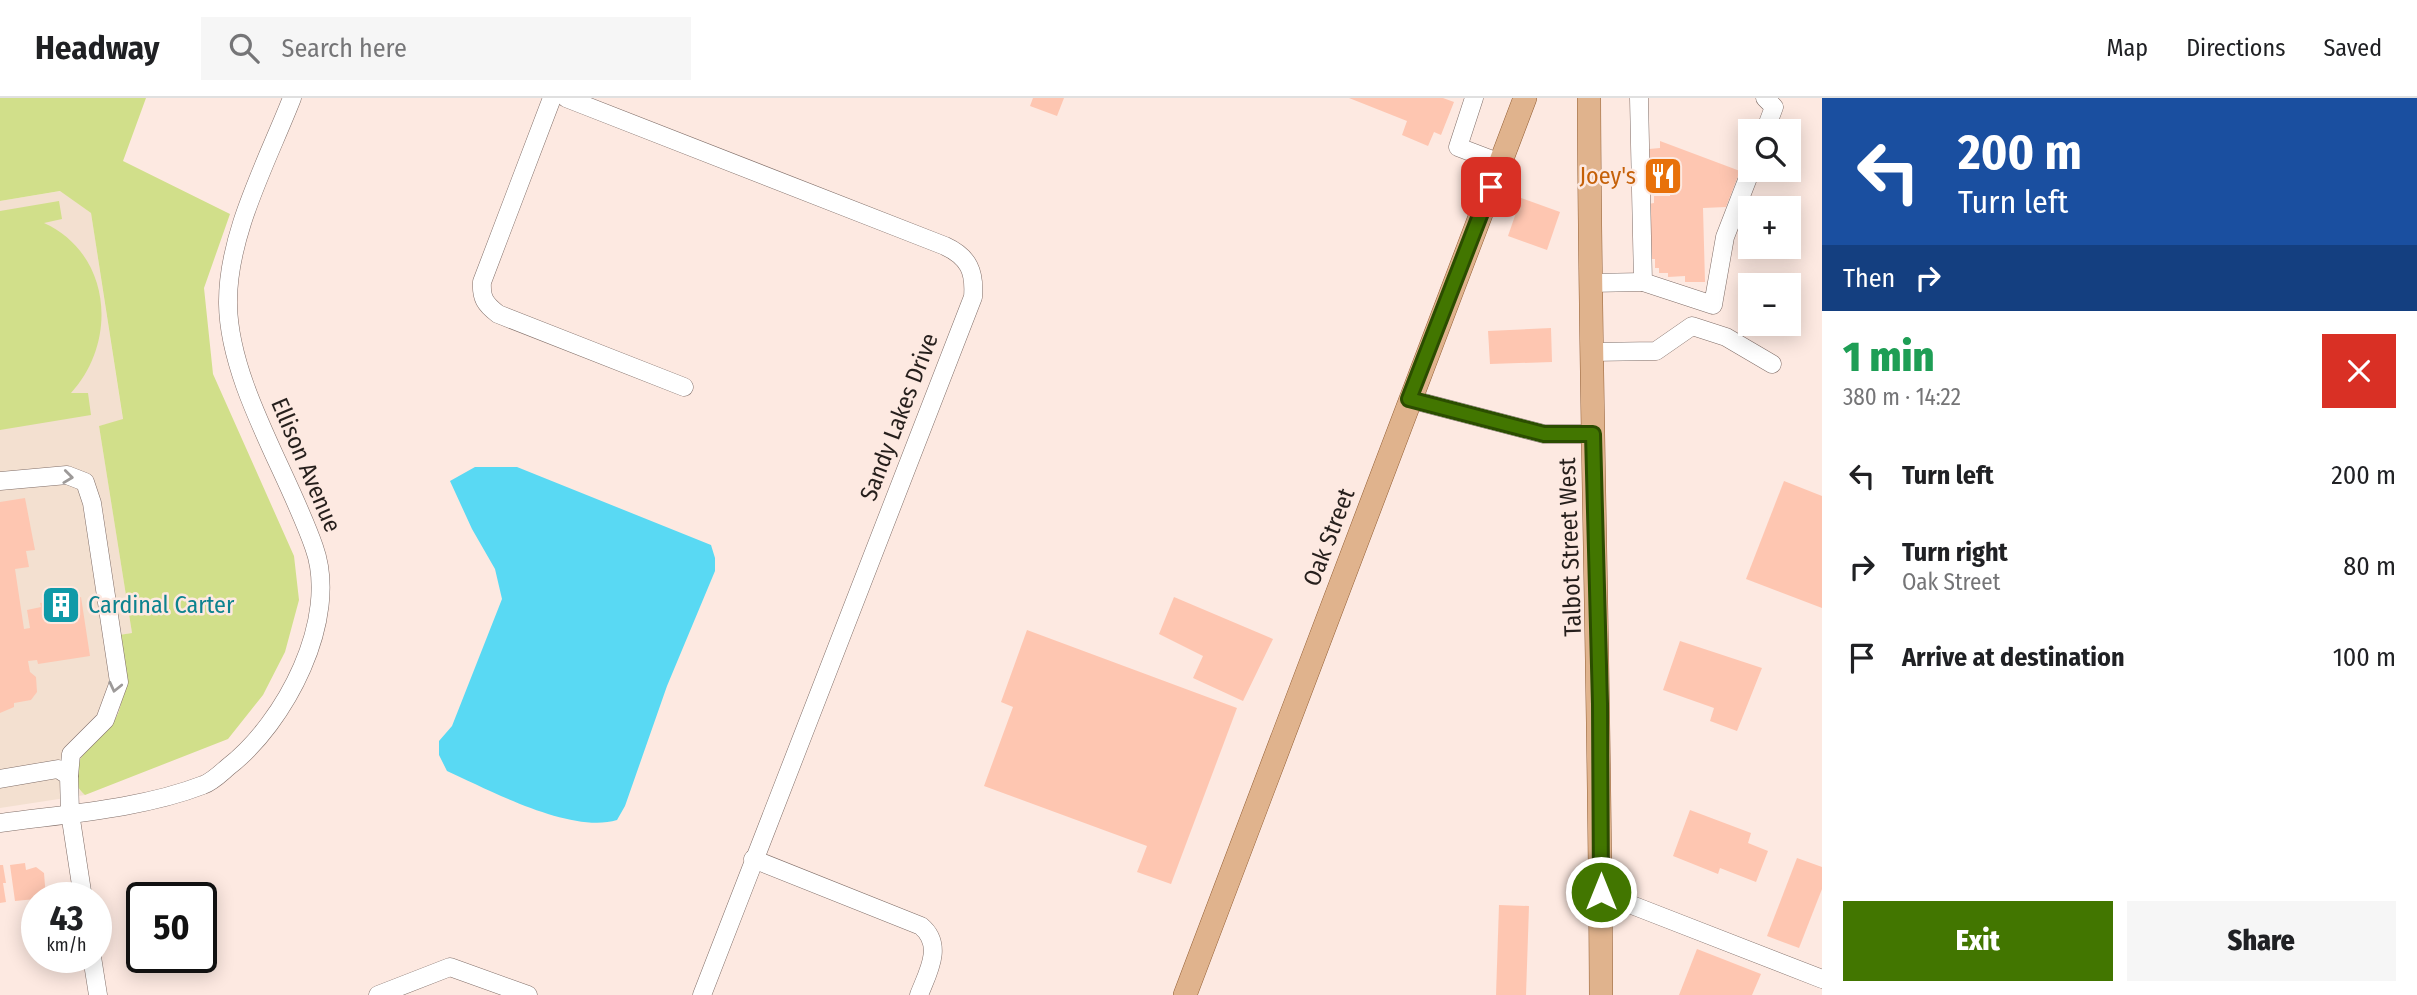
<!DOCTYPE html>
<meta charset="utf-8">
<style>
:root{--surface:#fff;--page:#f6f6f6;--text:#202124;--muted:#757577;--line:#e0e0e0;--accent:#427600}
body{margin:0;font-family:"Fira Sans Condensed",sans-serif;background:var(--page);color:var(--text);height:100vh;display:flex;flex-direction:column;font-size:26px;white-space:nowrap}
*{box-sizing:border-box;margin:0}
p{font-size:23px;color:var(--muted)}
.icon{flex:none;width:38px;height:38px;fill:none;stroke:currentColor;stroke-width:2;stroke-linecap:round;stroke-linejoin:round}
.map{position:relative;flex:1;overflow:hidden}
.sheet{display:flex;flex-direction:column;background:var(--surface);width:595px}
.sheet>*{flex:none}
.hud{background:#1a4fa0;color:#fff;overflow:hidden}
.fabs{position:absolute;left:1738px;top:21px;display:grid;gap:14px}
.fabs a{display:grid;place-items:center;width:63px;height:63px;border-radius:0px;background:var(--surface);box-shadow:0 4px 18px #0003;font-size:35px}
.speed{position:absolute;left:21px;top:784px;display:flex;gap:14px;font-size:35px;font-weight:700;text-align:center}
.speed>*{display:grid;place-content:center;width:91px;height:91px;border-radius:50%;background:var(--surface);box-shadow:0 4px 18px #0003;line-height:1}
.speed small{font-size:18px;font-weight:400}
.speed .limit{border:4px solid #111;border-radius:10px;background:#fff;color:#111}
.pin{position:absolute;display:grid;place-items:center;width:60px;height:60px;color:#fff;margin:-30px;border-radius:14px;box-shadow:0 4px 10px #0006}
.me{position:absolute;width:77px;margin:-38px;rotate:0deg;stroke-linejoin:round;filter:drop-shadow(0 0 5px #0008)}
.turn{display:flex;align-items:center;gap:24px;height:147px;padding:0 21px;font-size:32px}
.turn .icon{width:91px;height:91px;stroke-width:2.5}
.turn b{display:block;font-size:49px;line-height:60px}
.then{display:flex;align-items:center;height:66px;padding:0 21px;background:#0003;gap:14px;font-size:26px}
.round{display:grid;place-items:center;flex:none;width:74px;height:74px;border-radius:0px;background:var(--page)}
.summary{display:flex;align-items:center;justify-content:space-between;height:119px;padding:0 21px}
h1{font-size:42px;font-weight:800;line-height:52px;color:#1e9e55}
.cta{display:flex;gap:14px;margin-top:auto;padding:14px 21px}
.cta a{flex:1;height:80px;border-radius:0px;background:var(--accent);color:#fff;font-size:28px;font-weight:800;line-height:80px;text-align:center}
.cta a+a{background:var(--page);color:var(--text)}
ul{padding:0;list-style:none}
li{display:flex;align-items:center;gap:21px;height:91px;padding:0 21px}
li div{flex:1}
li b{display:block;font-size:26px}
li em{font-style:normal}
header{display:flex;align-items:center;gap:42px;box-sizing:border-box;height:98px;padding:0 35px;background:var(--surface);border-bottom:2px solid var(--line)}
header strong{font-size:33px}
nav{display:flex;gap:38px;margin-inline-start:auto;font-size:24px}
.search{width:490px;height:63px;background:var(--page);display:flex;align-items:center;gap:18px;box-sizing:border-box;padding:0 24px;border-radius:0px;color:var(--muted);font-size:26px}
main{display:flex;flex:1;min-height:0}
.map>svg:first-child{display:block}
</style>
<header>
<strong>Headway</strong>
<div class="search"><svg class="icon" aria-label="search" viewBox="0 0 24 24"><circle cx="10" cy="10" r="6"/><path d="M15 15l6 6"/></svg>Search here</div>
<nav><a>Map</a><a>Directions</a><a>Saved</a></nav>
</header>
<main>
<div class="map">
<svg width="1822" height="897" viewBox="0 0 1822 897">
<rect width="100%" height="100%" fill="#fde9e1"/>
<path fill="#f3e0d0" d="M61 93 91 115 123 322 99 328 132 535 119 537 124 592 118 616 93 648 77 690 85 697 0 710V103Z"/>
<g fill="#d1df8a">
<path d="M0 0H146L123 63 230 116 204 190 213 276 294 458 299 502 285 554 263 597 228 641 85 697C51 666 109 642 119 613 127 588 122 563 119 537L132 535 99 328 123 321 91 115 60 93 0 103Z"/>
<path d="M59 103 62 121 44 125C112 156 118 244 71 295H88L91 317 0 332V113Z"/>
</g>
<path fill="#59d9f3" d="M475 369H517L711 447 715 460V473L667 588 625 708 617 722C571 736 489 692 447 673L439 657V643L452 628 502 501 495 471 472 431 450 383Z"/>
<g fill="#fec6b1">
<path d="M1033 0H1064L1057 18 1030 8Z"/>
<path d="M1349 0H1443L1454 4 1441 37 1434 34 1428 48 1402 37 1407 23Z"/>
<path d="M1660 43 1740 73 1726 109 1703 110 1705 184H1685V178L1668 179V175H1659V170H1655V161H1649L1648 106 1654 105V98H1670V95L1649 93V51L1660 50Z"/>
<path d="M1521 100 1560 114 1547 152 1508 138Z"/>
<path d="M1551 230 1552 264 1490 266 1488 233Z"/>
<path d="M1784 383 1822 398V510L1746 481Z"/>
<path d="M25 400 35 452 26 453 29 469 15 471 24 531 30 530 27 512 41 509 40 505 81 499 90 558 38 566 37 562 28 563 30 574 36 579 37 594 31 602 14 605V609L0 615V404Z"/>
<path d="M1174 499 1273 541 1243 603 1193 580 1203 558 1159 536Z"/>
<path d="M1027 532 1237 610 1171 786 1137 774 1147 748 984 688 1013 609 1001 604Z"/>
<path d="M1680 543 1762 570 1737 633 1710 623 1714 610 1663 592Z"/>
<path d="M1690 712 1751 735 1748 745 1768 753 1756 784 1720 770 1718 776 1673 758Z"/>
<path d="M1797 760 1822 769V791L1799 850 1767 838Z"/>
<path d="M25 765 26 772 36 769 44 775 46 800 15 803 10 767Z"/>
<path d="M0 767H3L6 785H3L6 804 0 805Z"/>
<path d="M1499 807 1529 808 1526 897H1496Z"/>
<path d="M1697 851 1761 876 1752 897H1679Z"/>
</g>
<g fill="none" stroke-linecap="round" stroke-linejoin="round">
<g stroke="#806e68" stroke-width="19">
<g id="minor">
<path d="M552 0 482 184C481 200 485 206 498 216L684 289"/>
<path d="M566 0 945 148C969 159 975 174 973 199L702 897"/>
<path d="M1474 0 1458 49 1500 65"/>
<path d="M1639 0 1643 184 1713 207 1725 139 1751 72"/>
<path d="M1765 33 1774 9 1765 0"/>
<path d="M1590 185 1643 184"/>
<path d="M1591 254 1656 253 1692 228 1726 239 1772 266"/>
<path d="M1409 301 1544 336H1593"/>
<path d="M0 383 67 377 85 384 92 405 119 584 105 622 71 656 69 678"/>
<path d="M0 681 58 671 69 678 70 715 83 800"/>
<path d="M0 725C65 716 141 711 203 687 212 684 221 675 228 669 285 625 340 521 314 449 288 374 229 285 228 206 227 137 267 64 292 0"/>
<path d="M753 761 921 828C944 847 928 874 919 897"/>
<path d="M1601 795 1822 881"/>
<path d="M92 859 98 897"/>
<path d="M378 897 450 869 528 897"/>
</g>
</g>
<g stroke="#925e34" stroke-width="24">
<g id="major">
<path d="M1589 0C1590 299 1600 598 1601 897"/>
<path d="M1185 897 1525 0"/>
</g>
</g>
<use href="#minor" stroke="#fff" stroke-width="18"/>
<use href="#major" stroke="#e0b38d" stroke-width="23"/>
</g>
<defs><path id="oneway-chevron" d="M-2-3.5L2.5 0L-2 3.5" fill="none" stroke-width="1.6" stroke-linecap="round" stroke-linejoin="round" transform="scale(1.75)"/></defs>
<g stroke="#9d9a99">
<use href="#oneway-chevron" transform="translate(68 379) rotate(7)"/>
<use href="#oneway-chevron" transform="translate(115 589) rotate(103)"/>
</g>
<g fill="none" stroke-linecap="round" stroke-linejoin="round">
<g stroke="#2b4d00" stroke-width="18">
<path id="route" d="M1491 89 1409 301 1544 336H1593L1600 606 1601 794"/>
</g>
<use href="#route" stroke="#427600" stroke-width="12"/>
</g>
<defs>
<g id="restaurant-square" transform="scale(2.0125)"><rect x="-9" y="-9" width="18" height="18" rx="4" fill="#e8710a" stroke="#fde9e1"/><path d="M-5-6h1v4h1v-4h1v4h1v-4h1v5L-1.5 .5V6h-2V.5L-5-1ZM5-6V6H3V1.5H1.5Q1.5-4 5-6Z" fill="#fff"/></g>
<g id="building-square" transform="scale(2.0125)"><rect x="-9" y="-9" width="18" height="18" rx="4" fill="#0f9aa8" stroke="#fde9e1"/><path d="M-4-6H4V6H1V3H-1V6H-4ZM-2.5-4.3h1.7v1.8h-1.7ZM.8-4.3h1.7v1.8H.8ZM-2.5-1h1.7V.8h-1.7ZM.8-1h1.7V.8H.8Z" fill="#fff"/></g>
</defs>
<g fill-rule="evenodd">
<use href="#restaurant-square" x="1663" y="78"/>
<use href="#building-square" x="61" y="507"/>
</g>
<g text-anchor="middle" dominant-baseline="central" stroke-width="5" stroke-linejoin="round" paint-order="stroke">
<g font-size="24" fill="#c56008" stroke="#fde9e1" text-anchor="end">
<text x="1636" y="78">Joey's</text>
</g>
<g font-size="24" fill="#261f1c" stroke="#fde9e1">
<text transform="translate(899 319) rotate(-69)">Sandy Lakes Drive</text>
<text transform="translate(306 367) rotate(67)">Ellison Avenue</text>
<text transform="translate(1329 439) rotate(-69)">Oak Street</text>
<text transform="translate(1570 449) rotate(-92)">Talbot Street West</text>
</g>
<g font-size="24" fill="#0d838f" stroke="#fde9e1" text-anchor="start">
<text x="88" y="507">Cardinal Carter</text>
</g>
</g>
</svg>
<div class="fabs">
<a><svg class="icon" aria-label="search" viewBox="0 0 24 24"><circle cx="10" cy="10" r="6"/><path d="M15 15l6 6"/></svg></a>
<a>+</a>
<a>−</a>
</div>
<div class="speed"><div>43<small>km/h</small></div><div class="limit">50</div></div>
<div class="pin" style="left:1491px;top:89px;background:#d93025"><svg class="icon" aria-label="arrive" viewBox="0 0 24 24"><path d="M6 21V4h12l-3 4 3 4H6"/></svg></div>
<svg class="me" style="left:1601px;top:794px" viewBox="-20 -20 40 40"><circle r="17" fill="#427600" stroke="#fff" stroke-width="3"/><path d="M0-11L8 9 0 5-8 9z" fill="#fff"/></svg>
</div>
<section class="sheet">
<div class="hud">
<div class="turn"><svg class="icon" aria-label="left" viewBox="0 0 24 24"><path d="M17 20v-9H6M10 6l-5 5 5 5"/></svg><div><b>200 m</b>Turn left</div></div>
<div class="then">Then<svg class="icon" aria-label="right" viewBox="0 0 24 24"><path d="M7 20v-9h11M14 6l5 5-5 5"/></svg></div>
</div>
<div class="summary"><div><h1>1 min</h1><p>380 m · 14:22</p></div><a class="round" style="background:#d93025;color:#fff"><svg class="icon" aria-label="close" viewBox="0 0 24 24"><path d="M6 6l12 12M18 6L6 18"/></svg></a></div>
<ul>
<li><svg class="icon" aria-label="left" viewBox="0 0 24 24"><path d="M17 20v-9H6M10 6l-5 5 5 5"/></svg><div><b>Turn left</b></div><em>200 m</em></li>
<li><svg class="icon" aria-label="right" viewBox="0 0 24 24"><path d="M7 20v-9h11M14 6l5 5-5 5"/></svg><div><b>Turn right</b><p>Oak Street</p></div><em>80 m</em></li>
<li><svg class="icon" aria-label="arrive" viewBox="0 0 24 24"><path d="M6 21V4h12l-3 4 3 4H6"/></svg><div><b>Arrive at destination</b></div><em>100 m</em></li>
</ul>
<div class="cta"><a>Exit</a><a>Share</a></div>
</section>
</main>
